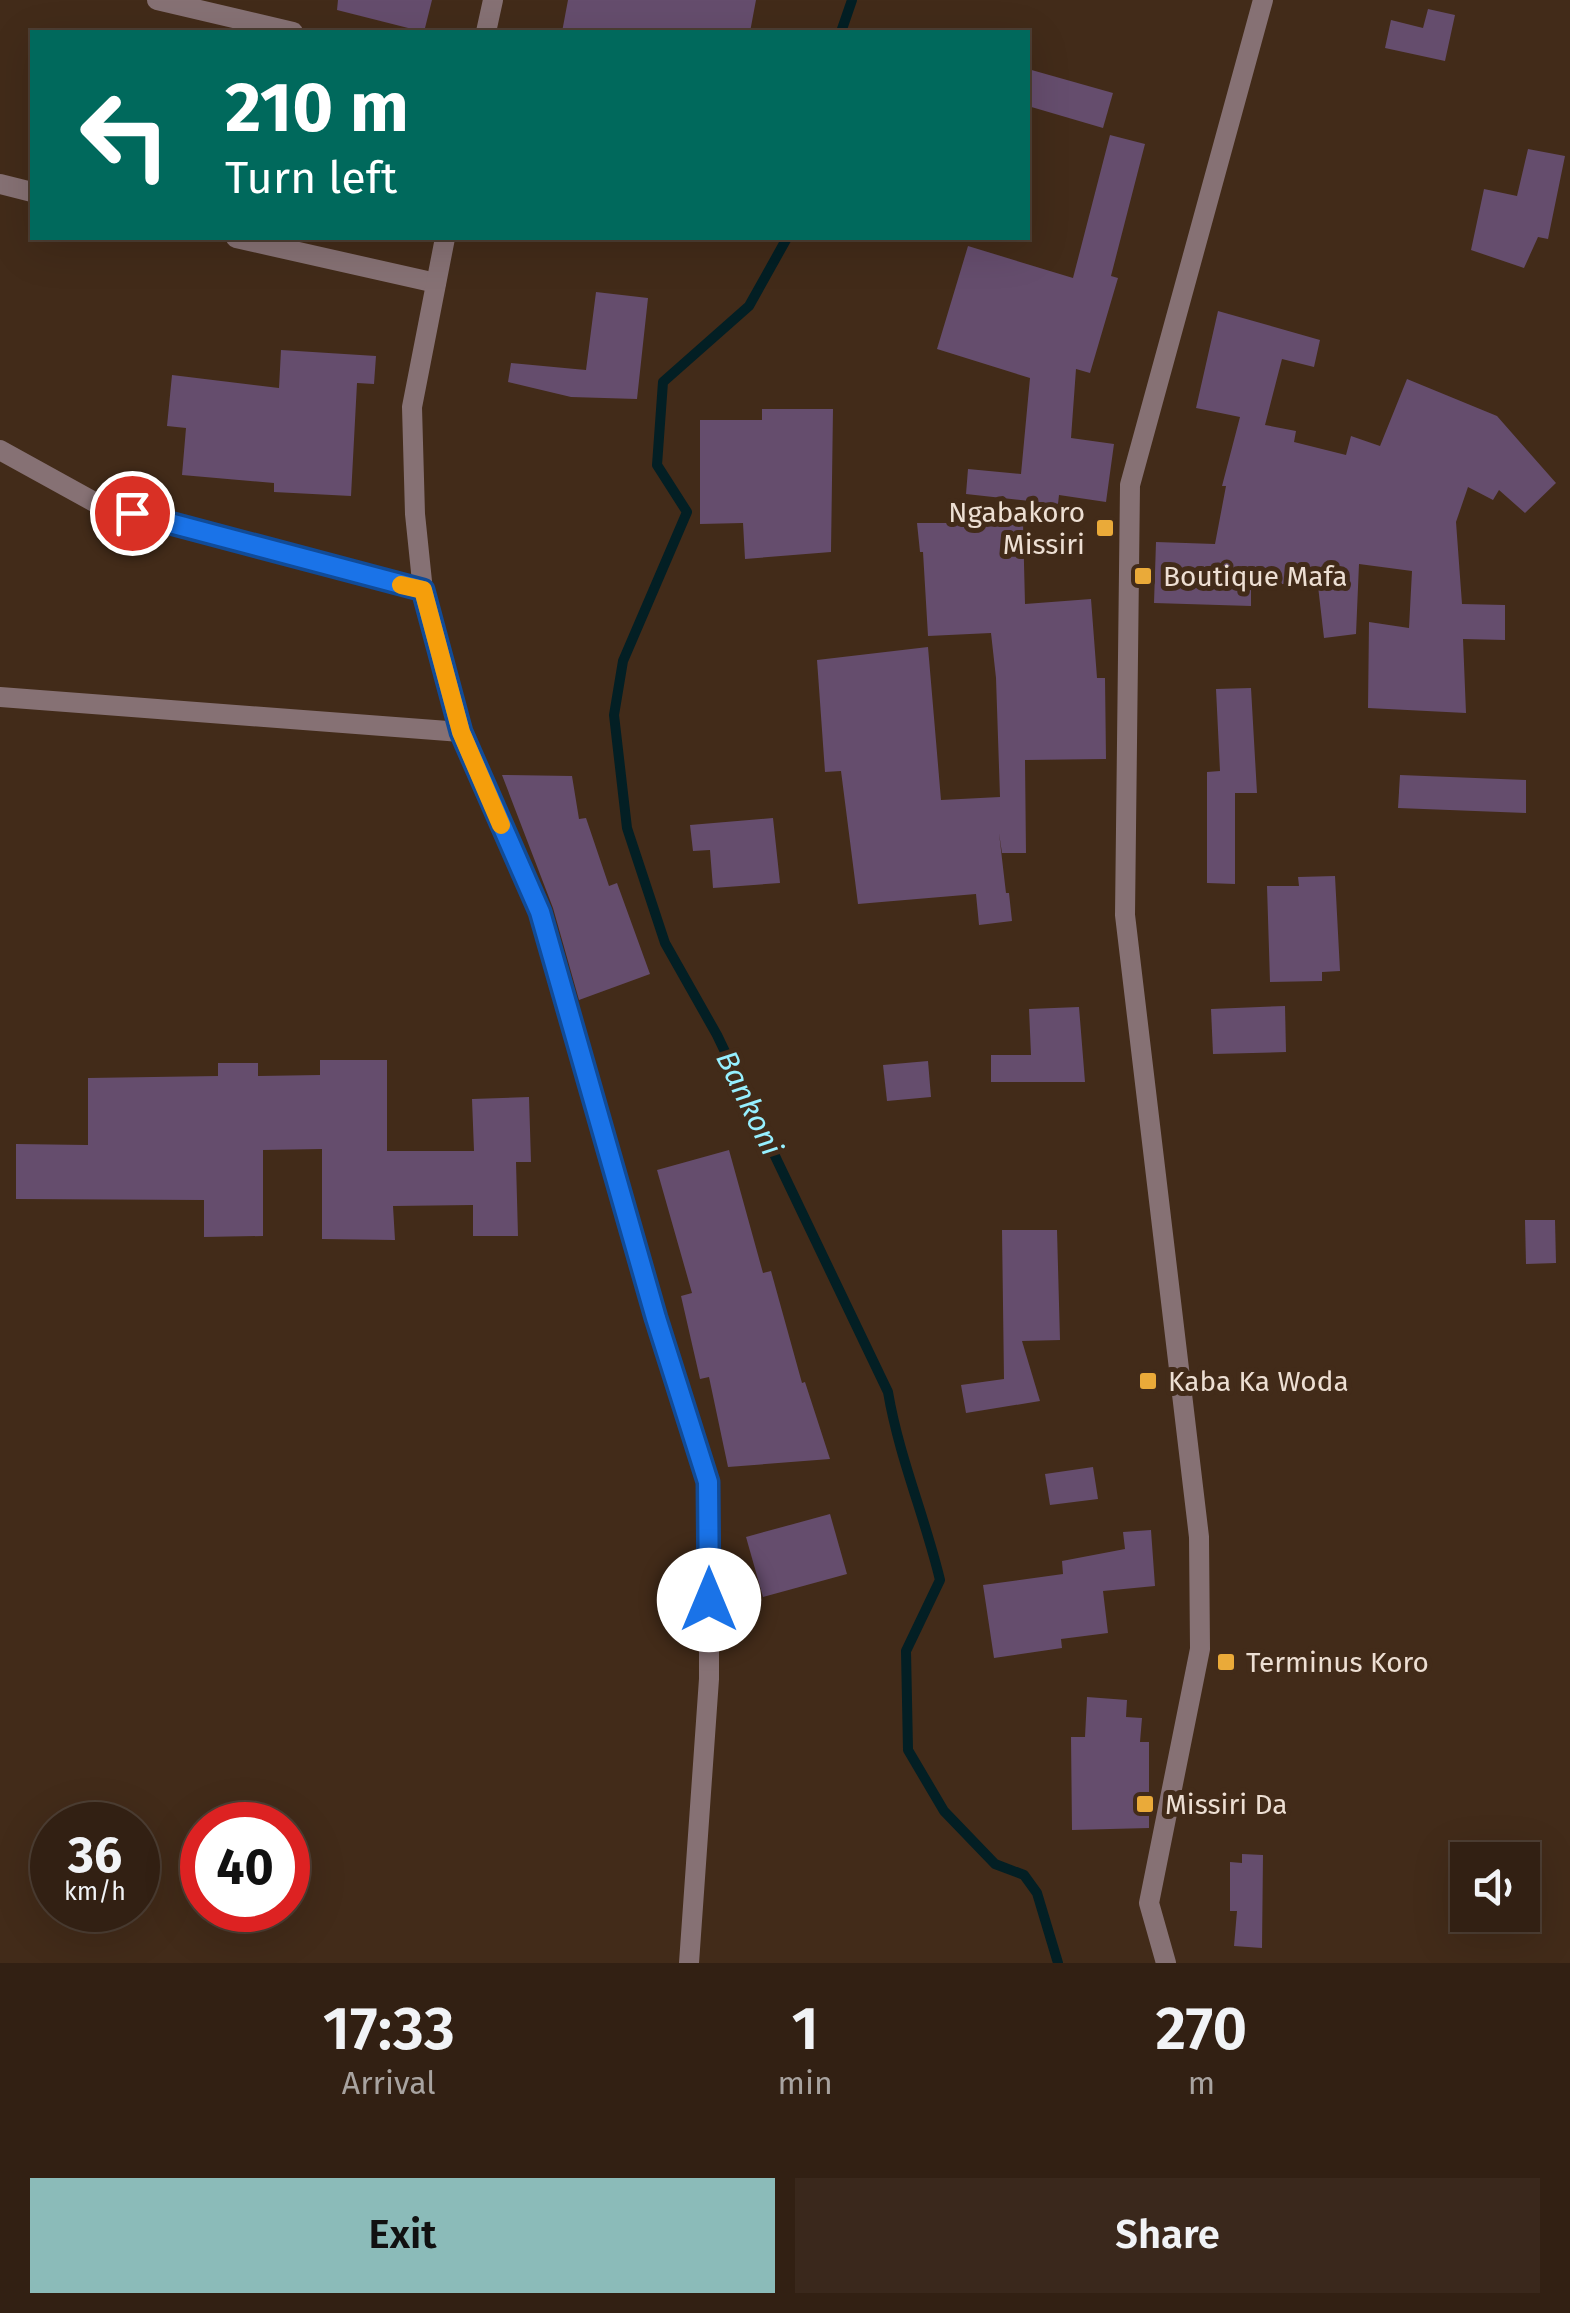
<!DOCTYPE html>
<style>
:root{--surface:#322013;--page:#3a281c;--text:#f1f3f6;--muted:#a8a3a0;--line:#4d3e33;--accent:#8bbbb9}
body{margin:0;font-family:"Fira Sans",sans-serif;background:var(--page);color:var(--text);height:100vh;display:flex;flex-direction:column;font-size:38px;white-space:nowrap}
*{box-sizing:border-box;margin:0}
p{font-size:32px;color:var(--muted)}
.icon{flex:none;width:55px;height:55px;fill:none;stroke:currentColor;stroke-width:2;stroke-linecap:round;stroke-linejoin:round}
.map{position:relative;height:1963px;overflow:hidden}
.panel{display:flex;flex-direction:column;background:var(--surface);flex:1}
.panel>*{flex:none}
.banner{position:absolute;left:30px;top:30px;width:1000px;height:210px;border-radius:0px;box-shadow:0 10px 40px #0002,0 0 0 2px var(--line);background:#00695c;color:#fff;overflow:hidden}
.controls{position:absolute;left:1450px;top:1842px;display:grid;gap:20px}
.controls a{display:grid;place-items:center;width:90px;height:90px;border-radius:0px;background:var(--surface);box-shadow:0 10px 40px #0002,0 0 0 2px var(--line);font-size:50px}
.speed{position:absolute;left:30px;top:1802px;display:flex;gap:20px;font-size:50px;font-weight:700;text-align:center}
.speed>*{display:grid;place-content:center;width:130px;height:130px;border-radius:50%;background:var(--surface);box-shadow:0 10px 40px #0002,0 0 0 2px var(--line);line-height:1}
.speed small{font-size:25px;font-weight:400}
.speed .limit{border:15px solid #d22;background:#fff;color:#111}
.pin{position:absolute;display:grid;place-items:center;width:85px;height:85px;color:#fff;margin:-42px;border:5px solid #fff;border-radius:50%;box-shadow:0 2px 10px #0007}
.me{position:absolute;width:110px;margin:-55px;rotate:0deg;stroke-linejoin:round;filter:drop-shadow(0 0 8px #0008)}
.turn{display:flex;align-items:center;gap:35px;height:210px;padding:0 30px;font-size:45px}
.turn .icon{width:130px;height:130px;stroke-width:2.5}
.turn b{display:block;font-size:70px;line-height:85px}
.eta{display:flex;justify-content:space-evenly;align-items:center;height:170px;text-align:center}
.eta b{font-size:60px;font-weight:600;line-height:70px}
.action{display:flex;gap:20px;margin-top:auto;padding:20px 30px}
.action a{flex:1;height:115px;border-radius:0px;background:var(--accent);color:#111;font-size:40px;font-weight:600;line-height:115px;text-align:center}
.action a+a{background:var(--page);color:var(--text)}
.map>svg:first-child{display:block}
</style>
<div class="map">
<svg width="1570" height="1963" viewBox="0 0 1570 1963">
<rect width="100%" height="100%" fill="#422b19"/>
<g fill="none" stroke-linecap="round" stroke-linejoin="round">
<g stroke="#031f24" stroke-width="10">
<path d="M841 32 852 0"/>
<path d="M787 238 749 306 663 382 657 465 687 512 623 661 614 715 627 828 665 943 717 1035 888 1392C899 1457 925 1517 940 1580L906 1651 908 1750 944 1811 995 1864 1024 1875 1037 1893 1058 1963"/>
</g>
</g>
<g fill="#654d6d">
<path d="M338 0H432L424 32 337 10Z"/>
<path d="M568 0H756L750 32H562Z"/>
<path d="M1428 9 1455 15 1445 61 1385 48 1391 20 1423 28Z"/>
<path d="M1028 69 1113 93 1103 128 1028 106Z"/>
<path d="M1110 135 1145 144 1111 276 1118 278 1090 373 1076 369 1071 438 1114 444 1106 502 1059 495 1058 504 966 494 968 469 1021 474 1030 378 937 349 968 246 1073 278Z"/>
<path d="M1528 149 1565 156 1548 239 1538 237 1524 268 1471 250 1484 189 1517 196Z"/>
<path d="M596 292 648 298 637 399 571 397 508 382 511 363 586 370Z"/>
<path d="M1218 311 1320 340 1314 367 1282 359 1265 425 1296 431 1294 442 1346 455 1351 436 1380 446 1407 379 1497 416 1556 483 1525 513 1499 490 1493 500 1468 487 1456 522 1462 604 1505 605V640L1463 639 1466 713 1368 708 1369 622 1409 628 1412 571 1359 564 1356 634 1324 638 1318 586 1251 582V606L1154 603 1156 542 1215 544 1226 486H1222L1240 417 1196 408Z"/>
<path d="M281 350 376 356 374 384 357 383 351 496 274 492V483L182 475 186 428 167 426 172 375 279 388Z"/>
<path d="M762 409H833L831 552 745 559 743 523 700 524V420H762Z"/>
<path d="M917 523H1023L1025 604 1091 599 1097 678H1105L1106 759 1025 760 1026 853H1002L999 833 1006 893H1009L1012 921 979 925 976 894 858 904 841 771 825 772 817 660 928 647 941 800 1000 797 996 678 991 633 928 636 923 552H920Z"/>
<path d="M1251 688 1257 793H1235V884L1207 883V772L1220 771 1216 689Z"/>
<path d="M502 775 572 776 579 819 586 818 609 886 617 883 650 974 579 1000 553 908Z"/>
<path d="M1400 775 1526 780V813L1398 808Z"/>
<path d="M773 818 780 883 713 888 710 850 693 851 690 825Z"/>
<path d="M1335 876 1340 971 1322 972V981L1270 982 1267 886H1299L1298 877Z"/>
<path d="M1285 1006 1286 1052 1213 1054 1211 1009Z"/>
<path d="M1079 1007 1085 1082H991V1055H1031L1029 1009Z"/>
<path d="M320 1060H387V1151H474L472 1099 529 1097 531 1162H516L518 1236H473V1205L393 1206 395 1240 322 1239V1149L263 1150V1236L204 1237V1200L16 1199V1144L88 1145V1078L218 1076V1063H258V1076L320 1075Z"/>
<path d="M928 1061 931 1097 887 1101 883 1065Z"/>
<path d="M729 1150 763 1273 771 1271 802 1383 805 1382 830 1459 728 1467 709 1377 700 1379 681 1296 692 1293 657 1170Z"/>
<path d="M1525 1220H1555L1556 1263 1526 1264Z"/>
<path d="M1002 1230H1057L1060 1340 1022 1341 1040 1401 966 1413 961 1385 1004 1379Z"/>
<path d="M1093 1467 1098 1499 1050 1505 1045 1474Z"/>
<path d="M830 1514 847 1574 763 1597 746 1537Z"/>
<path d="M1151 1530 1155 1586 1103 1591 1108 1633 1061 1639 1062 1648 994 1658 983 1585 1063 1574 1062 1561 1125 1549 1123 1532Z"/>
<path d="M1087 1697 1127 1700 1126 1717 1142 1718 1140 1742H1149V1828L1072 1830 1071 1737H1085Z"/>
<path d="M1242 1854 1263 1855 1262 1948 1234 1946 1237 1911H1230V1862L1242 1863Z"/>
</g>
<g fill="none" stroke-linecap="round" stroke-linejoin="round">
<g stroke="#867174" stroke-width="20">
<path d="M157 0 293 32"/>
<path d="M0 184 32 192"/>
<path d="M236 238 436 283"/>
<path d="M0 450 96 503 423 591"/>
<path d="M0 697 461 732"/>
<path d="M1166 1963 1149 1903 1200 1649 1199 1537 1125 915 1130 485 1263 0"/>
</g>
<g stroke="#867174" stroke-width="20">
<path d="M486 32 493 0"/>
<path d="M445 238 412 407 415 514 423 591 461 732 540 912 656 1318 709 1482V1679L689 1963"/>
</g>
</g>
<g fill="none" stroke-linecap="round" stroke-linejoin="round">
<g stroke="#114b97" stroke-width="25">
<path id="route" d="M132 513 423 590 461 732 540 912 656 1318 708 1482 709 1600"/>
</g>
<use href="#route" stroke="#1a73e8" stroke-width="18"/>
<path stroke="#f59e0b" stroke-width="18" d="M401 585 423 590 461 732 501 825"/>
</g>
<g fill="#eaaa39" stroke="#422b19" stroke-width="4">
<rect x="1095" y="518" width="20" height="20" rx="5"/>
<rect x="1133" y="566" width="20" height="20" rx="5"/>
<rect x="1138" y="1371" width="20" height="20" rx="5"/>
<rect x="1216" y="1652" width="20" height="20" rx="5"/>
<rect x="1135" y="1794" width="20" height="20" rx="5"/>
</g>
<g text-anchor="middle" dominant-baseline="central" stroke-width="10" stroke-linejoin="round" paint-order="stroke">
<g font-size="28" fill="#eddfd3" stroke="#422b19" text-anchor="start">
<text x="1085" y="512" text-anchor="end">Ngabakoro<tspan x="1085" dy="32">Missiri</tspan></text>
<text x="1163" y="576">Boutique Mafa</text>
<text x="1168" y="1381">Kaba Ka Woda</text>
<text x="1246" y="1662">Terminus Koro</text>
<text x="1165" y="1804">Missiri Da</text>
</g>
<g font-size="30" font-style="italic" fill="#96f0ff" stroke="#422b19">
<text transform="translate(749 1103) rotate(64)">Bankoni</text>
</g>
</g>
</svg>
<div class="controls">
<a><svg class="icon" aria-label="sound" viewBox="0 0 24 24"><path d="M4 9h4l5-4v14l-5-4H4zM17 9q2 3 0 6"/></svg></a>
</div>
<div class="speed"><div>36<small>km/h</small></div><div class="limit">40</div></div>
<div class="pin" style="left:132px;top:513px;background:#d93025"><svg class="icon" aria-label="arrive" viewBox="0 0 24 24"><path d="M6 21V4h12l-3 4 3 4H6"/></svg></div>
<svg class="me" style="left:709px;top:1600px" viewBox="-20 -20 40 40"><circle r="19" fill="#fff"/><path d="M0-13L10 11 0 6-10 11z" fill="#1a73e8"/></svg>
<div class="banner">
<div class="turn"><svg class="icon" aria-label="left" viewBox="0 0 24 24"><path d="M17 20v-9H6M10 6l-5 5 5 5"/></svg><div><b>210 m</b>Turn left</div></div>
</div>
</div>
<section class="panel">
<div class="eta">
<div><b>17:33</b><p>Arrival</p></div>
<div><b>1</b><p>min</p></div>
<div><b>270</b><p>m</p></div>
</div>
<div class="action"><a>Exit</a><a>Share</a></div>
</section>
